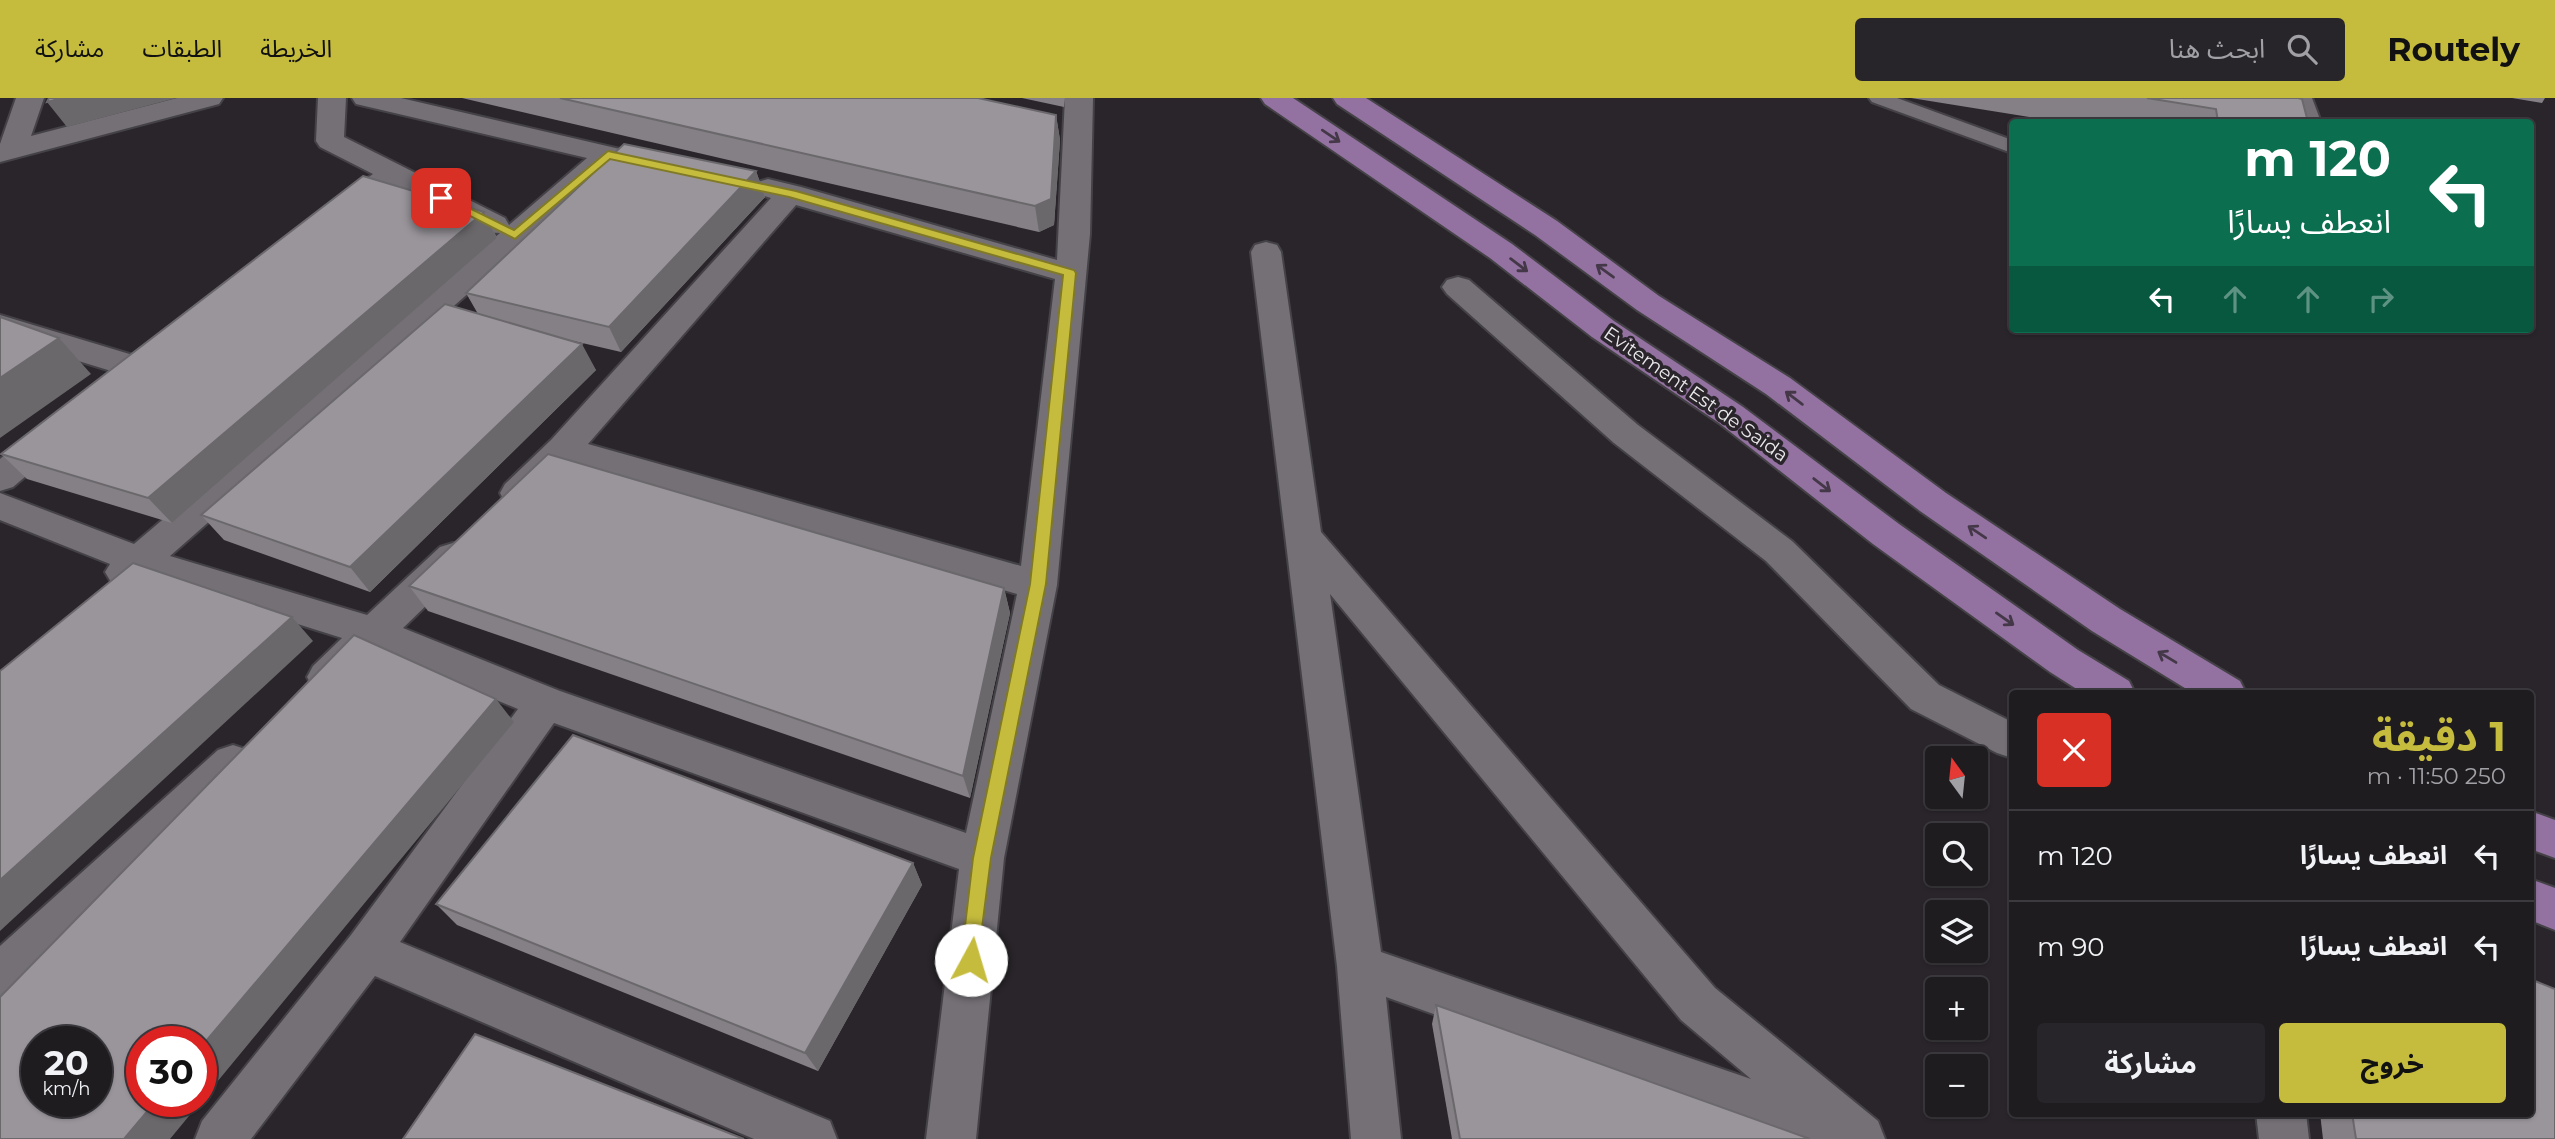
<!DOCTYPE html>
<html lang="ar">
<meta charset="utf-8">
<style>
:root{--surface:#1f1c20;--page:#272529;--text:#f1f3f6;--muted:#a1a1a5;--line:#3c3a3e;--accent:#c5bc3d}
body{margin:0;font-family:Montserrat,"Noto Sans Arabic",sans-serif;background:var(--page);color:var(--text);direction:rtl;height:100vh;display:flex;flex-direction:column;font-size:26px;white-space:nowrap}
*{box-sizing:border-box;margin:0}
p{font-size:23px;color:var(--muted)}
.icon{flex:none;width:38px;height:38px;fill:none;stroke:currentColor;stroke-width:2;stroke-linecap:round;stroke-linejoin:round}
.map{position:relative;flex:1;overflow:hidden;direction:ltr}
.details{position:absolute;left:2009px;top:592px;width:525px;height:427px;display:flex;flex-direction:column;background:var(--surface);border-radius:7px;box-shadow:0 2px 5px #0004,0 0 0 2px var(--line);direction:rtl}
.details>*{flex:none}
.guide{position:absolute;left:2009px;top:21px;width:525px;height:214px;border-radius:7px;box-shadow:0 2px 5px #0004,0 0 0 2px var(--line);direction:rtl;background:#0b6e4f;color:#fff;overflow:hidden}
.needle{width:46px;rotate:345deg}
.fabs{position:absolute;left:1925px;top:648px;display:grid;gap:14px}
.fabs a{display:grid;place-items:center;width:63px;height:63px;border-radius:7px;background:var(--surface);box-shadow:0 2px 5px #0004,0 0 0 2px var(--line);font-size:35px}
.speed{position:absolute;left:21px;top:928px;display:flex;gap:14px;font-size:35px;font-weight:700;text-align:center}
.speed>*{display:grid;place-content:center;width:91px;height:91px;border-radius:50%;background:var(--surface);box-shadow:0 2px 5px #0004,0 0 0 2px var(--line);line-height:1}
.speed small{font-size:18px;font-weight:400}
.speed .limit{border:10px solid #d22;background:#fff;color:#111}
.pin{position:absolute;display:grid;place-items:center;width:60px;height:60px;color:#fff;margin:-30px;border-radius:14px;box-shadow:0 4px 10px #0006}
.me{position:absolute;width:77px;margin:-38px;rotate:6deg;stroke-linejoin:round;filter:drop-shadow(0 0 5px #0008)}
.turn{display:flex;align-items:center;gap:24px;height:147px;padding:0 28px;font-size:32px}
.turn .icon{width:91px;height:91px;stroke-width:2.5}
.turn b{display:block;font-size:49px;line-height:60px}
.lanes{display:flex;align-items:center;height:66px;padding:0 28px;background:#0003;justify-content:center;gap:35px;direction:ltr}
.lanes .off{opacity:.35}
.round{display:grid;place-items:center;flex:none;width:74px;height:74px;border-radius:7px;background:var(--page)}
.head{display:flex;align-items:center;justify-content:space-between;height:119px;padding:0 28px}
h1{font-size:42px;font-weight:700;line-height:52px;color:var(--accent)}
.primary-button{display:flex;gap:14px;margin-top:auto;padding:14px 28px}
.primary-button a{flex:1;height:80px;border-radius:7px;background:var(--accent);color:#111;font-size:28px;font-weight:700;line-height:80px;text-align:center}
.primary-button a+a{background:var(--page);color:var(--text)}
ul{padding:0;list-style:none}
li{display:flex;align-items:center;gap:21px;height:91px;padding:0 28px;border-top:2px solid var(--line)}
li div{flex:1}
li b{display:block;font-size:26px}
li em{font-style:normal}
header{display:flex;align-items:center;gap:42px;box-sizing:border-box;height:98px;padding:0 35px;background:var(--accent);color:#111}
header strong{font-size:33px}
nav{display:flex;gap:38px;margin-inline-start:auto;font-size:24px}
.search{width:490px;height:63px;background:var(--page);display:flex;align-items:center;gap:18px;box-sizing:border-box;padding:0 24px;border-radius:7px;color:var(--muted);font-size:26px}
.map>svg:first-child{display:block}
</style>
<header>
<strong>Routely</strong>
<div class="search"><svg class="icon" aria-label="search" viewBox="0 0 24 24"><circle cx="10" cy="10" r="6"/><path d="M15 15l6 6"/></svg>ابحث هنا</div>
<nav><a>الخريطة</a><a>الطبقات</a><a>مشاركة</a></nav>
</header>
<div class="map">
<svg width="2555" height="1041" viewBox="0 0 2555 1041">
<rect width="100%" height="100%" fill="#29252a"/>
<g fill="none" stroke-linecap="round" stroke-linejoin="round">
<g stroke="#454247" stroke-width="4">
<g id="service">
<path d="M1869 0H1897L2012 42V55L1872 4Z"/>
<path d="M2292 0H2312L2321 24H2301Z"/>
</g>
</g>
<g stroke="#454247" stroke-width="4">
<g id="minor">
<path d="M16 0H44L31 38 177 0H223L219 6 0 64V46Z"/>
<path d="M318 0H346L344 39 505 120 509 127 587 60 356 6 352 0H401L637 55 641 61 637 67 627 70 614 67 170 458 367 517 440 449 453 445 466 449 472 459 466 469 403 530 560 593 966 735 1017 496 570 365C551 384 534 413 505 404L500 395 505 386 551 342 771 100 758 96 753 90 758 84 768 81 801 89 1057 162 1065 0H1093L1090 136 1057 487 1004 760 976 1041H926L959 771 554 625 400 844 830 1023 837 1041H754L375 878 251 1041H195L202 1023 351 837 518 611 379 553C359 573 343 601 313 590L307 579 313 568 342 540 145 478 124 488 111 484 105 474 110 466 0 422V395L134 446 500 135 483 134 395 88C376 102 354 127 329 120L325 114 329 108 373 76 320 49 316 43ZM796 107 1055 181 1021 468 588 346Z"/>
<path d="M1266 144 1277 147 1281 154 1321 434 1715 890 1878 1023 1885 1041H1783L1386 899 1401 1041H1351L1337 868 1251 154 1255 147ZM1330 496 1681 922 1751 981 1381 854Z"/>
<path d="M1458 179 1469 182 1638 327 1792 443 1939 587 2012 624V660L1997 655 1911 611 1766 463 1614 345 1447 196 1442 189 1447 182Z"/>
<path d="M0 217 146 261 151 269 146 277 134 280 0 239Z"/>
<path d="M54 323 66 326 71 335 66 344 13 389 0 393V361L42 326Z"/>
<path d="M233 647 248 652 254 665 248 678 16 893 0 900V848L218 652Z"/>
<path d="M2256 1015H2306L2309 1041H2259Z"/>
</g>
</g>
<g stroke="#454247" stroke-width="4">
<g id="primary">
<path d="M1261 0H1293L1512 146 1614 223 1743 309 1899 426 2078 552 2129 583 2135 595H2083L2050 574 1873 446 1719 325 1592 239 1490 160 1265 6Z"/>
<path d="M1333 0H1366L1557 123 1659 198 1790 280 1946 395 2120 511 2240 583 2246 595H2193L2092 533 1920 413 1766 296 1637 212 1535 137 1337 6Z"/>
<path d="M2530 713 2555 722V760L2530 751Z"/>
<path d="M2530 781 2555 790V832L2530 822Z"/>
</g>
</g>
<use href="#service" fill="#747076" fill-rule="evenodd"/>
<use href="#minor" fill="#747076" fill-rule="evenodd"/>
<use href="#primary" fill="#9372a1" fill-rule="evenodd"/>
</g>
<g fill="#848085">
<path d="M462 0H978L1056 17 1060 42 1054 127 1039 134Z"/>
<path d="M1022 0H1065L1064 9Z"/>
<path d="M1911 0H2298L2308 24H2061Z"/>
<path d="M2512 0H2545L2542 5Z"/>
<path d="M756 73 765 99 621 254 565 241 596 272 370 494 224 442 201 417 478 216 466 195Z"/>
<path d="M484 114 497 140 172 425 27 381 1 356Z"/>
<path d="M409 488 1004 490 1010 515 970 700 428 513Z"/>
<path d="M913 765 922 787 818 973 457 827 436 806Z"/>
<path d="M1436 907 1810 1041H1452L1432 926Z"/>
<path d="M2320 1015H2530L2555 1041H2323Z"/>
</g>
<g fill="#6b686c">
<path d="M62 0H176L67 29 47 4Z"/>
<path d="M1056 17 1060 42 1054 127 1039 134 1035 108Z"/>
<path d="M756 73 765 99 621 254 609 229Z"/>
<path d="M484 114 497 140 172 425 148 400Z"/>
<path d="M59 240 91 276 0 340V280Z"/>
<path d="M582 246 596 272 370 494 350 469Z"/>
<path d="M1004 490 1010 515 970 700 963 678Z"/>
<path d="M292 519 313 543 0 833V782Z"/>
<path d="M496 601 514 624 170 1041H124L156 1003H201V949Z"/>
<path d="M913 765 922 787 818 973 805 955Z"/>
</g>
<g fill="#99959b" stroke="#6b686c" stroke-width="2" fill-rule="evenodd">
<path d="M49 0H62L47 4Z"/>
<path d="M560 0H978L1056 17 1051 101 1035 108Z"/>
<path d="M2147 0H2298L2302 1 2308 24H2218L2216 11Z"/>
<path d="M624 46 756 73 609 229 466 195Z"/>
<path d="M363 78 484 114 148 400 1 356Z"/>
<path d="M445 206 582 246 350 469 201 417Z"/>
<path d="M0 219 59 240 0 280Z"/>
<path d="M548 356 1004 490 963 678 409 488Z"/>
<path d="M133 465 292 519 0 782V573Z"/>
<path d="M354 537 496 601 201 949V943H142V1003H156L124 1041H0V899ZM37 943H96V1003H37Z"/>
<path d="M573 637 913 765 805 955 436 806Z"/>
<path d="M2530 881 2555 891V1041H2356L2352 1015H2530Z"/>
<path d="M1436 907 1810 1041H1460Z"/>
<path d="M475 936 744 1041H403Z"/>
</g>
<defs><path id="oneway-shaft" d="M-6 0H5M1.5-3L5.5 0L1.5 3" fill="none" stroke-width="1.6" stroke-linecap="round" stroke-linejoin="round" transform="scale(1.75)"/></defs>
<g stroke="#443848">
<use href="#oneway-shaft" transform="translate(1331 38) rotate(34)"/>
<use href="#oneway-shaft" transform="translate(1519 167) rotate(37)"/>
<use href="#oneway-shaft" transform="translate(1605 173) rotate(-144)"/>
<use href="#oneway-shaft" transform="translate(1794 300) rotate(-143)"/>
<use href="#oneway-shaft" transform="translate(1822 387) rotate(38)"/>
<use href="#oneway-shaft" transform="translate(1977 434) rotate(-146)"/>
<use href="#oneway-shaft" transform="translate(2005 521) rotate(35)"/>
<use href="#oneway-shaft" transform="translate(2167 559) rotate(-149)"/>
</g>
<path fill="#c5bc3d" stroke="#807a28" stroke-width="2" d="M608 53 796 93 1074 172 1076 175 1046 486 991 760 977 869 971 871 964 869 961 862 973 760 1030 486 1063 177 789 99 610 61 515 141 435 100 445 98 514 132Z"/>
<g text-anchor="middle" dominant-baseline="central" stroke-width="7" stroke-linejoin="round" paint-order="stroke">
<g font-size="19" fill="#eae8eb" stroke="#29252a">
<text transform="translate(1696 296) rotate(35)">Evitement Est de Saida</text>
</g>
</g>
</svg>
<div class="fabs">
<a><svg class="needle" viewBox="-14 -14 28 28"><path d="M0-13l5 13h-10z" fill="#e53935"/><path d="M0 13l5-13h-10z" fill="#a1a1a5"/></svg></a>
<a><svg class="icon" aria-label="search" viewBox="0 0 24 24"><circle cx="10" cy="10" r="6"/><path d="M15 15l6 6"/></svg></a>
<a><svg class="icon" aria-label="layers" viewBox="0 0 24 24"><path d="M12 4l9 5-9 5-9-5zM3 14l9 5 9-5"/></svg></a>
<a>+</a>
<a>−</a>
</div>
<div class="speed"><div>20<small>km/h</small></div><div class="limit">30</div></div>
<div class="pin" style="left:441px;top:100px;background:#d93025"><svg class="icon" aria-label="arrive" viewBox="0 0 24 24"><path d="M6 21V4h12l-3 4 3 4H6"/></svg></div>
<svg class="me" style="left:971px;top:862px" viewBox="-20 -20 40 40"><circle r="19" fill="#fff"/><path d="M0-13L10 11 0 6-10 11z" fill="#c5bc3d"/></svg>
<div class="guide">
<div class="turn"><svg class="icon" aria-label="left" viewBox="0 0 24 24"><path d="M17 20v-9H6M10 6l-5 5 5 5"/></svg><div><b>120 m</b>انعطف يسارًا</div></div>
<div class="lanes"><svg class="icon" aria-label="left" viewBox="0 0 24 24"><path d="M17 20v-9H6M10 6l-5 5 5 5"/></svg><svg class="icon off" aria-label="ahead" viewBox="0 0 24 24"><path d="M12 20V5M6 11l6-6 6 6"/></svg><svg class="icon off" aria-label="ahead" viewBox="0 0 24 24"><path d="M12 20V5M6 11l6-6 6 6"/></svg><svg class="icon off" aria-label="right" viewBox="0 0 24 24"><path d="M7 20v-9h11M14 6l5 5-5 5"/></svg></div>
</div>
<section class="details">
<div class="head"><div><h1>1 دقيقة</h1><p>250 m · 11:50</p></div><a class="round" style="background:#d93025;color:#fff"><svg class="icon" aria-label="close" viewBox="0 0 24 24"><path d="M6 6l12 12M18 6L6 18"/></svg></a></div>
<ul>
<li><svg class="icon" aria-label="left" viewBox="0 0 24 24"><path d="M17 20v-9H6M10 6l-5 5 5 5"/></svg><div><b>انعطف يسارًا</b></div><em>120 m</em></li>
<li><svg class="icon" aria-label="left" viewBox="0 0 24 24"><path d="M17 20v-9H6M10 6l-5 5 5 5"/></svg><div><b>انعطف يسارًا</b></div><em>90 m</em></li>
</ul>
<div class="primary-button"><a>خروج</a><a>مشاركة</a></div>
</section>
</div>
